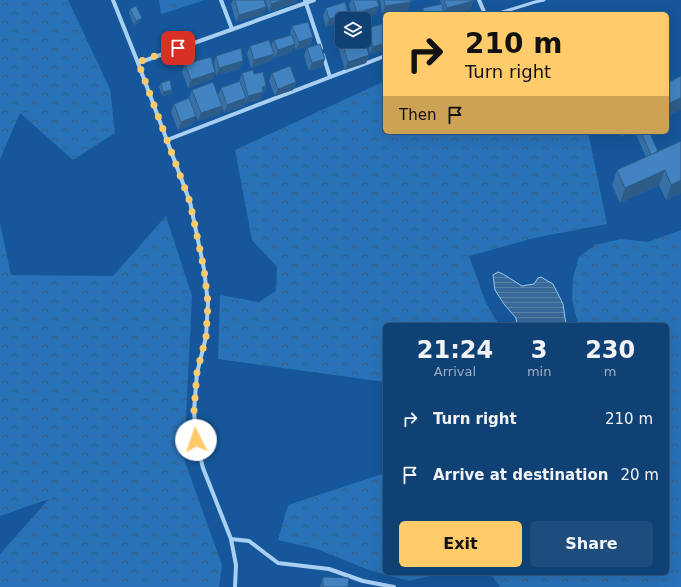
<!DOCTYPE html>
<style>
:root{--surface:#104174;--page:#1e4c7c;--text:#f1f3f6;--muted:#9cafc5;--line:#305a86;--accent:#ffcb6b}
body{margin:0;font-family:"DejaVu Sans",sans-serif;background:var(--page);color:var(--text);height:100vh;display:flex;flex-direction:column;font-size:15px;white-space:nowrap}
*{box-sizing:border-box;margin:0}
p{font-size:13px;color:var(--muted)}
.icon{flex:none;width:22px;height:22px;fill:none;stroke:currentColor;stroke-width:2;stroke-linecap:round;stroke-linejoin:round}
.map{position:relative;flex:1;overflow:hidden}
.side{position:absolute;left:383px;top:323px;width:286px;height:252px;display:flex;flex-direction:column;background:var(--surface);border-radius:6px;box-shadow:0 4px 16px #0002,0 0 0 1px var(--line)}
.side>*{flex:none}
.guide{position:absolute;left:383px;top:12px;width:286px;height:122px;border-radius:6px;box-shadow:0 4px 16px #0002,0 0 0 1px var(--line);background:#ffcb6b;color:#111;overflow:hidden}
.fabs{position:absolute;left:335px;top:12px;display:grid;gap:8px}
.fabs a{display:grid;place-items:center;width:36px;height:36px;border-radius:6px;background:var(--surface);box-shadow:0 4px 16px #0002,0 0 0 1px var(--line);font-size:20px}
.pin{position:absolute;display:grid;place-items:center;width:34px;height:34px;color:#fff;margin:-17px;border-radius:8px;box-shadow:0 2px 6px #0006}
.me{position:absolute;width:44px;margin:-22px;rotate:356deg;stroke-linejoin:round;filter:drop-shadow(0 0 3px #0008)}
.turn{display:flex;align-items:center;gap:14px;height:84px;padding:0 16px;font-size:18px}
.turn .icon{width:52px;height:52px;stroke-width:2.5}
.turn b{display:block;font-size:28px;line-height:34px}
.then{display:flex;align-items:center;height:38px;padding:0 16px;background:#0003;gap:8px;font-size:15px}
.eta{display:flex;justify-content:space-evenly;align-items:center;height:68px;text-align:center}
.eta b{font-size:24px;font-weight:700;line-height:28px}
.primary-button{display:flex;gap:8px;margin-top:auto;padding:8px 16px}
.primary-button a{flex:1;height:46px;border-radius:6px;background:var(--accent);color:#111;font-size:16px;font-weight:700;line-height:46px;text-align:center}
.primary-button a+a{background:var(--page);color:var(--text)}
ul{padding:0;list-style:none}
li{display:flex;align-items:center;gap:12px;height:56px;padding:0 16px}
li div{flex:1}
li b{display:block;font-size:15px}
li em{font-style:normal}
.map>svg:first-child{display:block}
</style>
<div class="map">
<svg width="681" height="587" viewBox="0 0 681 587">
<defs>
<pattern id="forest-crowns" width="20" height="18" patternUnits="userSpaceOnUse"><rect width="20" height="18" fill="#2872b8"/><path d="M2 6a3 3 0 1 1 6 0M12 15a3 3 0 1 1 6 0" fill="none" stroke="#3c5d7d"/></pattern>
<pattern id="park-tufts" width="24" height="20" patternUnits="userSpaceOnUse"><rect width="24" height="20" fill="#2872b8"/><path d="M3 7l-1-3M5 7V3M7 7l1-3M15 17l-1-3M17 17v-4M19 17l1-3" fill="none" stroke="#3c5d7d"/></pattern>
<pattern id="water-rules" width="6" height="5" patternUnits="userSpaceOnUse"><rect width="6" height="5" fill="#396998"/><path d="M0 2.5h6" fill="none" stroke="#5780a7"/></pattern>
</defs>
<rect width="100%" height="100%" fill="#15579a"/>
<g fill="url(#forest-crowns)">
<path d="M0 0H68L110 89 115 133 73 160 20 113 0 159Z"/>
<path d="M385 81V132H588L607 224 534 238 469 256 486 303 499 325H385V382L218 359 220 295 259 302 276 291 277 267 252 240 235 150Z"/>
<path d="M166 216 192 296 184 459 222 565 219 587H0V554L49 499 0 516V223L11 275 113 276Z"/>
<path d="M681 230V587H500L490 573H667V325H577L578 323 572 300 573 278 579 257 595 245 621 239 648 242Z"/>
<path d="M385 473V573H441L409 581 369 570 317 549 278 540 288 505Z"/>
</g>
<path fill="url(#park-tufts)" d="M159 0H205L161 14Z"/>
<path fill="url(#water-rules)" stroke="#9bcbf5" d="M498 272 503 274 522 286 534 284 538 278 541 277 553 284 563 304 566 325H517L516 318 504 304 495 290 493 275Z"/>
<g fill="none" stroke-linecap="round" stroke-linejoin="round">
<path stroke="#a9cff3" stroke-width="3" d="M496 14 535 2 544 0"/>
<g stroke="#a9cff3" stroke-width="4">
<path d="M113 0 138 63 190 202 204 269 208 303 206 337 197 373 194 411 196 440 203 468 231 539 236 565 235 587"/>
<path d="M221 0 232 29"/>
<path d="M305 0 321 48"/>
<path d="M479 0 485 14"/>
<path d="M323 55 330 77"/>
<path d="M138 63 314 0"/>
<path d="M167 140 385 56"/>
<path d="M231 539 249 541 278 563 329 569 363 581 394 587"/>
</g>
</g>
<g fill="#3971a7">
<path d="M233 0H264L266 7 263 15 236 22 231 4Z"/>
<path d="M265 0H296L295 3 269 12Z"/>
<path d="M351 0H377L376 14 361 19H353L349 5Z"/>
<path d="M380 0H415L411 1 408 10 382 14Z"/>
<path d="M440 0H473V1L470 9 451 14H421L423 8 441 4Z"/>
<path d="M326 8 348 14 347 19H342L326 27 323 16Z"/>
<path d="M130 9 140 22 134 25 129 13Z"/>
<path d="M385 23V50L370 54 365 35 368 28Z"/>
<path d="M292 26 313 37 310 45 296 50 294 46 292 52 275 58 274 55 271 61 251 68 247 54 250 46H271L274 40 290 35V34Z"/>
<path d="M341 38 369 55 366 63 345 70 338 46Z"/>
<path d="M307 48 322 67 309 71 304 56Z"/>
<path d="M216 56 240 69 216 75 214 63Z"/>
<path d="M185 64 215 72 212 79 188 88 182 72Z"/>
<path d="M242 73 254 74 266 86 263 94H262L260 100 245 103 244 106 224 113 222 107 220 114 198 121 189 98 192 90 218 95 221 88 239 81Z"/>
<path d="M272 73 296 82 293 90 275 96 269 81Z"/>
<path d="M161 83 172 90 171 94 162 96 159 87Z"/>
<path d="M174 104 193 124 178 130 171 112Z"/>
<path d="M619 132H632L621 137Z"/>
<path d="M635 132H654L652 138 658 152 681 193 666 200 659 185 620 203 612 185 617 170 646 157Z"/>
<path d="M323 577 348 587H320Z"/>
</g>
<g fill="#2e5c88">
<path d="M283 0H296L295 3 269 12 271 4Z"/>
<path d="M473 1 470 9 451 14H444L447 8Z"/>
<path d="M411 2 408 10 382 14 385 6Z"/>
<path d="M379 6 376 14 361 19H355L357 13Z"/>
<path d="M266 7 263 15 236 22 239 15Z"/>
<path d="M348 14 347 19H342V23L326 27 329 19Z"/>
<path d="M142 18 140 22 134 25 136 21Z"/>
<path d="M313 37 310 45 296 50 299 42Z"/>
<path d="M385 43V50L370 54 373 47Z"/>
<path d="M295 44 292 52 275 58 278 50Z"/>
<path d="M274 54 271 61 251 68 254 60Z"/>
<path d="M369 55 366 63 345 70 348 62Z"/>
<path d="M325 59 322 67 309 71 312 63Z"/>
<path d="M243 61 240 69 216 75 219 68Z"/>
<path d="M215 72 212 79 188 88 191 80Z"/>
<path d="M296 82 293 90 275 96 278 89Z"/>
<path d="M266 86 263 94H262L260 100 245 103 248 96 262 87Z"/>
<path d="M172 90 171 94 162 96 163 92Z"/>
<path d="M246 98 244 106 224 113 227 105Z"/>
<path d="M681 98V110L667 117V104Z"/>
<path d="M222 106 220 114 198 121 201 113Z"/>
<path d="M196 116 193 124 178 130 181 122Z"/>
<path d="M623 132H632L621 137Z"/>
<path d="M652 132H654L651 139 650 133Z"/>
<path d="M665 170 659 185 620 203 625 188Z"/>
<path d="M681 180V193L666 200 671 185Z"/>
</g>
<g fill="#4283c2" stroke="#2e5c88">
<path d="M235 0H264L266 7 239 15Z"/>
<path d="M270 0H283L271 4Z"/>
<path d="M353 0H377L379 6 357 13Z"/>
<path d="M384 0H411V2L385 6Z"/>
<path d="M444 0H473V1L447 8Z"/>
<path d="M345 2 348 14 329 19 326 8Z"/>
<path d="M442 4 444 14H424L423 8Z"/>
<path d="M136 6 142 18 136 21 130 9Z"/>
<path d="M416 11 417 14H402Z"/>
<path d="M308 22 313 37 299 42 292 26Z"/>
<path d="M385 23V43L373 47 368 28Z"/>
<path d="M292 35 295 44 278 50 274 40Z"/>
<path d="M341 38H342V41H364V39L369 55 348 62Z"/>
<path d="M269 40 274 54 254 60 250 46Z"/>
<path d="M320 44 325 59 312 63 307 48Z"/>
<path d="M241 48 243 61 219 68 216 56Z"/>
<path d="M211 57 215 72 191 80 185 64Z"/>
<path d="M290 66 296 82 278 89 272 73Z"/>
<path d="M253 70 254 74 263 72 266 86 262 87 263 92 248 96 242 73Z"/>
<path d="M681 76V98L667 104V83Z"/>
<path d="M170 80 172 90 163 92 161 83Z"/>
<path d="M240 81 246 98 227 105 221 88Z"/>
<path d="M213 82 222 106 201 113 192 90Z"/>
<path d="M189 98 196 116 181 122 174 104Z"/>
<path d="M641 132H652L650 133 658 152 651 155Z"/>
<path d="M681 141V180L671 185 665 170 625 188 617 170Z"/>
<path d="M323 577 349 578 348 587H323Z"/>
</g>
<g fill="none" stroke-linecap="round" stroke-linejoin="round">
<path stroke="#ffcb6b" stroke-width="7" stroke-dasharray="0 12.6" d="M178 48 138 62 190 202 204 269 208 303 206 337 197 372 194 411 196 440"/>
</g>
</svg>
<div class="fabs">
<a><svg class="icon" aria-label="layers" viewBox="0 0 24 24"><path d="M12 4l9 5-9 5-9-5zM3 14l9 5 9-5"/></svg></a>
</div>
<div class="pin" style="left:178px;top:48px;background:#d93025"><svg class="icon" aria-label="arrive" viewBox="0 0 24 24"><path d="M6 21V4h12l-3 4 3 4H6"/></svg></div>
<svg class="me" style="left:196px;top:440px" viewBox="-20 -20 40 40"><circle r="19" fill="#fff"/><path d="M0-13L10 11 0 6-10 11z" fill="#ffcb6b"/></svg>
<div class="guide">
<div class="turn"><svg class="icon" aria-label="right" viewBox="0 0 24 24"><path d="M7 20v-9h11M14 6l5 5-5 5"/></svg><div><b>210 m</b>Turn right</div></div>
<div class="then">Then<svg class="icon" aria-label="arrive" viewBox="0 0 24 24"><path d="M6 21V4h12l-3 4 3 4H6"/></svg></div>
</div>
<section class="side">
<div class="eta">
<div><b>21:24</b><p>Arrival</p></div>
<div><b>3</b><p>min</p></div>
<div><b>230</b><p>m</p></div>
</div>
<ul>
<li><svg class="icon" aria-label="right" viewBox="0 0 24 24"><path d="M7 20v-9h11M14 6l5 5-5 5"/></svg><div><b>Turn right</b></div><em>210 m</em></li>
<li><svg class="icon" aria-label="arrive" viewBox="0 0 24 24"><path d="M6 21V4h12l-3 4 3 4H6"/></svg><div><b>Arrive at destination</b></div><em>20 m</em></li>
</ul>
<div class="primary-button"><a>Exit</a><a>Share</a></div>
</section>
</div>
